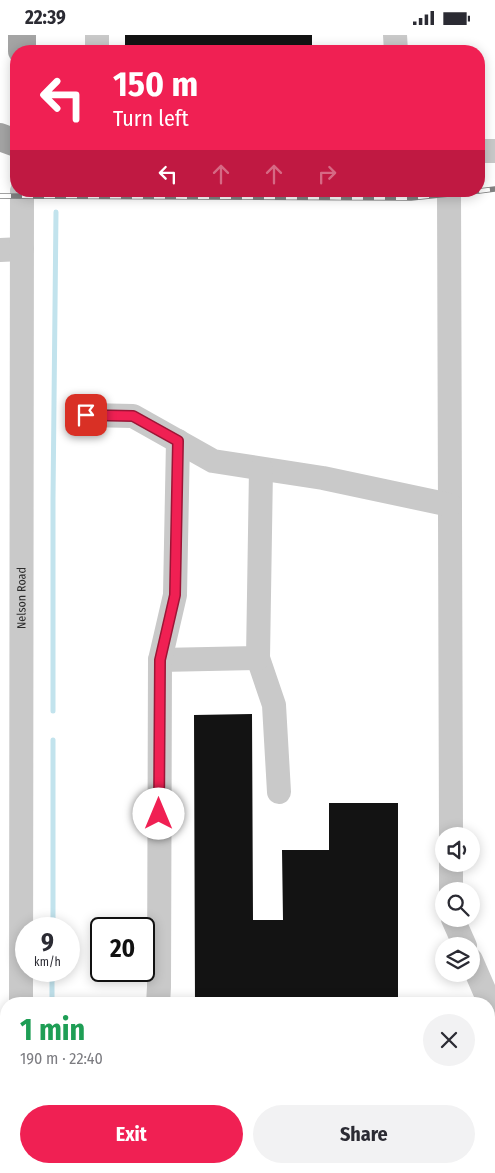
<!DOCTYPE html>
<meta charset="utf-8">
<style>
:root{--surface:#fff;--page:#f2f2f3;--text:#2b2b33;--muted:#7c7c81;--accent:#f02053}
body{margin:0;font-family:"Fira Sans Condensed",sans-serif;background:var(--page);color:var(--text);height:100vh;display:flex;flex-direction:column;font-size:19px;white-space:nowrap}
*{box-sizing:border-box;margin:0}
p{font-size:16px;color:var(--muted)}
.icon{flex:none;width:28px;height:28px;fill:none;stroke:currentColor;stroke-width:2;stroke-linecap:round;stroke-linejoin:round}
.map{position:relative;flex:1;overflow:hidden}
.details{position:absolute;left:0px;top:962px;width:495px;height:176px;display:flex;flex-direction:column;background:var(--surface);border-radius:20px 20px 0 0;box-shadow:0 2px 12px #0003}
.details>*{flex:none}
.banner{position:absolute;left:10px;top:10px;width:475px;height:152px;border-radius:20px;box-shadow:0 2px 12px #0003;background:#f02053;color:#fff;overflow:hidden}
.buttons{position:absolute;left:435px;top:792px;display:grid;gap:10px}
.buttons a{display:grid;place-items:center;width:45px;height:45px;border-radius:50%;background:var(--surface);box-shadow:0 2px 12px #0003;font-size:25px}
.speed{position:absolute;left:15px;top:882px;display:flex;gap:10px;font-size:25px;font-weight:700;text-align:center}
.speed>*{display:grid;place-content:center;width:65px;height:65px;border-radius:50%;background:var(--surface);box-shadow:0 2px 12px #0003;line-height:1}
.speed small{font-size:12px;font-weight:400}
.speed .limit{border:2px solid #111;border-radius:8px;background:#fff;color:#111}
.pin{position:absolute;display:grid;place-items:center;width:42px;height:42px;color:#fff;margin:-21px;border-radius:10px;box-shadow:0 2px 8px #0006}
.me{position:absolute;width:55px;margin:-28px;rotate:0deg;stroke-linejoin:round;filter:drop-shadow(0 0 4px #0008)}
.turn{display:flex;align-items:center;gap:18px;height:105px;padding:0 20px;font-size:22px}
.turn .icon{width:65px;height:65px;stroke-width:2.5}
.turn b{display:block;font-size:35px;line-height:42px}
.lanes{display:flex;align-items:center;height:48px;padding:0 20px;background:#0003;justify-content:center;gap:25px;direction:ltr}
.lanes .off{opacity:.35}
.round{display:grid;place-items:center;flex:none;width:52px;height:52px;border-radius:26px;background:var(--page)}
.overview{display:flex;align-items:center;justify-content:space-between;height:85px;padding:0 20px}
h1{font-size:30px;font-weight:700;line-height:38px;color:#1e9e55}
.primary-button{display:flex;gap:10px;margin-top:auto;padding:10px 20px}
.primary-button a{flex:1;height:58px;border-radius:30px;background:var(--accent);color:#fff;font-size:20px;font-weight:700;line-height:58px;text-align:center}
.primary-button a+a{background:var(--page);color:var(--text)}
.status{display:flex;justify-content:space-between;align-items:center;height:35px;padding:0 25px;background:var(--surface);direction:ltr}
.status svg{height:14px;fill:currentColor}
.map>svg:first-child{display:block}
</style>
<div class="status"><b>22:39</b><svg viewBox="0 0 49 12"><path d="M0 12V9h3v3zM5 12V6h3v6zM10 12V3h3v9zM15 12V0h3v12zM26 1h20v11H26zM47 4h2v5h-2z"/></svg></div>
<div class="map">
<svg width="495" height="1138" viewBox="0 0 495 1138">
<rect width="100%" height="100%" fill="#fff"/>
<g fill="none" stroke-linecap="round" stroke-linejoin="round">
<g stroke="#c2e3ed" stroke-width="5">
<path d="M53 676V464L56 177"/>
<path d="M53 894V705"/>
<path d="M52 969V936"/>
<path d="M52 1138V1132"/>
</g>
</g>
<g fill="#131313">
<rect x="125" y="0" width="187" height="16"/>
<path d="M252 679 253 885H283L282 815H329V768H398V969H195L194 680Z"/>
</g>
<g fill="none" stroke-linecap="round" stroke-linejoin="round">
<g stroke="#c9c9c9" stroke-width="24">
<path d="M395 0 396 16"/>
<path d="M97 16V0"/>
<path d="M479 116H495"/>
<path d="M449 156 451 801"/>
<path d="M0 215 22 214"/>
<path d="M86 380 133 381 213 426 323 443 450 470"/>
<path d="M258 623 274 670 279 757"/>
<path d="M160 625 258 623 261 434"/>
<path d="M451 829V856"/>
<path d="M453 884 465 911"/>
<path d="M471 925 495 980"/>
<path id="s1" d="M21 969 22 156"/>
<path d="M158 969 159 952 160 625 175 560 178 406"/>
<path d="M245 1132 246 1138"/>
<path d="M21 1138V1132"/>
<path d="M147 1138 148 1132"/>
</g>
<g stroke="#a4a4a4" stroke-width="28">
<path d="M22 0V16"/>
<path d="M0 102 16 108"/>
</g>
<g stroke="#818181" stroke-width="5.5">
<g id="rail">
<path d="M479 156 495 154"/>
<path d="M0 161 411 163 478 156"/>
</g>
</g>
<use href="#rail" stroke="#fff" stroke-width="4" stroke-dasharray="11" stroke-linecap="butt"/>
</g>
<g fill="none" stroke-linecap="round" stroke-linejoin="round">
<g stroke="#9c1536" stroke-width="12">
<path id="route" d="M86 380 133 381 178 406 175 560 160 625 159 779"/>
</g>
<use href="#route" stroke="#f02053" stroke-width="9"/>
</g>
<g text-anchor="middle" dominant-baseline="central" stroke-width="5" stroke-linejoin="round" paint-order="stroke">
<g font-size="12" fill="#2c2c2c" stroke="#fff">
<text stroke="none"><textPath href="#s1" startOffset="406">Nelson Road</textPath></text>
</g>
</g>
</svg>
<div class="buttons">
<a><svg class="icon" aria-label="sound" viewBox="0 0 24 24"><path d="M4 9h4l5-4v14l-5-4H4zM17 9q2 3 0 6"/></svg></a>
<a><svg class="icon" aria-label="search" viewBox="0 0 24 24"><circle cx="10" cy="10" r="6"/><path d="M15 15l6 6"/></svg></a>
<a><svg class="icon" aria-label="layers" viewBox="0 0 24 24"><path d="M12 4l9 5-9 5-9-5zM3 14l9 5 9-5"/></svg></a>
</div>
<div class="speed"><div>9<small>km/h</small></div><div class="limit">20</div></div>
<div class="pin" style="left:86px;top:380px;background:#d93025"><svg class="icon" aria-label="arrive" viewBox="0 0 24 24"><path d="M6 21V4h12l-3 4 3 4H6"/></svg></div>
<svg class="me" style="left:159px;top:779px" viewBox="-20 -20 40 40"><circle r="19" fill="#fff"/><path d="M0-13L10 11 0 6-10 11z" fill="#f02053"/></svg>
<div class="banner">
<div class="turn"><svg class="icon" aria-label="left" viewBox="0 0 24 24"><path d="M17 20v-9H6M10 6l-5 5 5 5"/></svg><div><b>150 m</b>Turn left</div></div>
<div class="lanes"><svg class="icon" aria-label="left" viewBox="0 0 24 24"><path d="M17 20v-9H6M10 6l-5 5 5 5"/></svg><svg class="icon off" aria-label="ahead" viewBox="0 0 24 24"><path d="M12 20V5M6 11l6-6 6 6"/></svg><svg class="icon off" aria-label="ahead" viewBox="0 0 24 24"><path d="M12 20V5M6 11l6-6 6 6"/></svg><svg class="icon off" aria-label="right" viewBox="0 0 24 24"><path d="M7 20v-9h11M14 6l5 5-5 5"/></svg></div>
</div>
<section class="details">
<div class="overview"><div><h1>1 min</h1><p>190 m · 22:40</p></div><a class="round"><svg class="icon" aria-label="close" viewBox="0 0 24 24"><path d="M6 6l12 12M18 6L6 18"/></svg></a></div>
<div class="primary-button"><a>Exit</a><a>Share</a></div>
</section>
</div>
